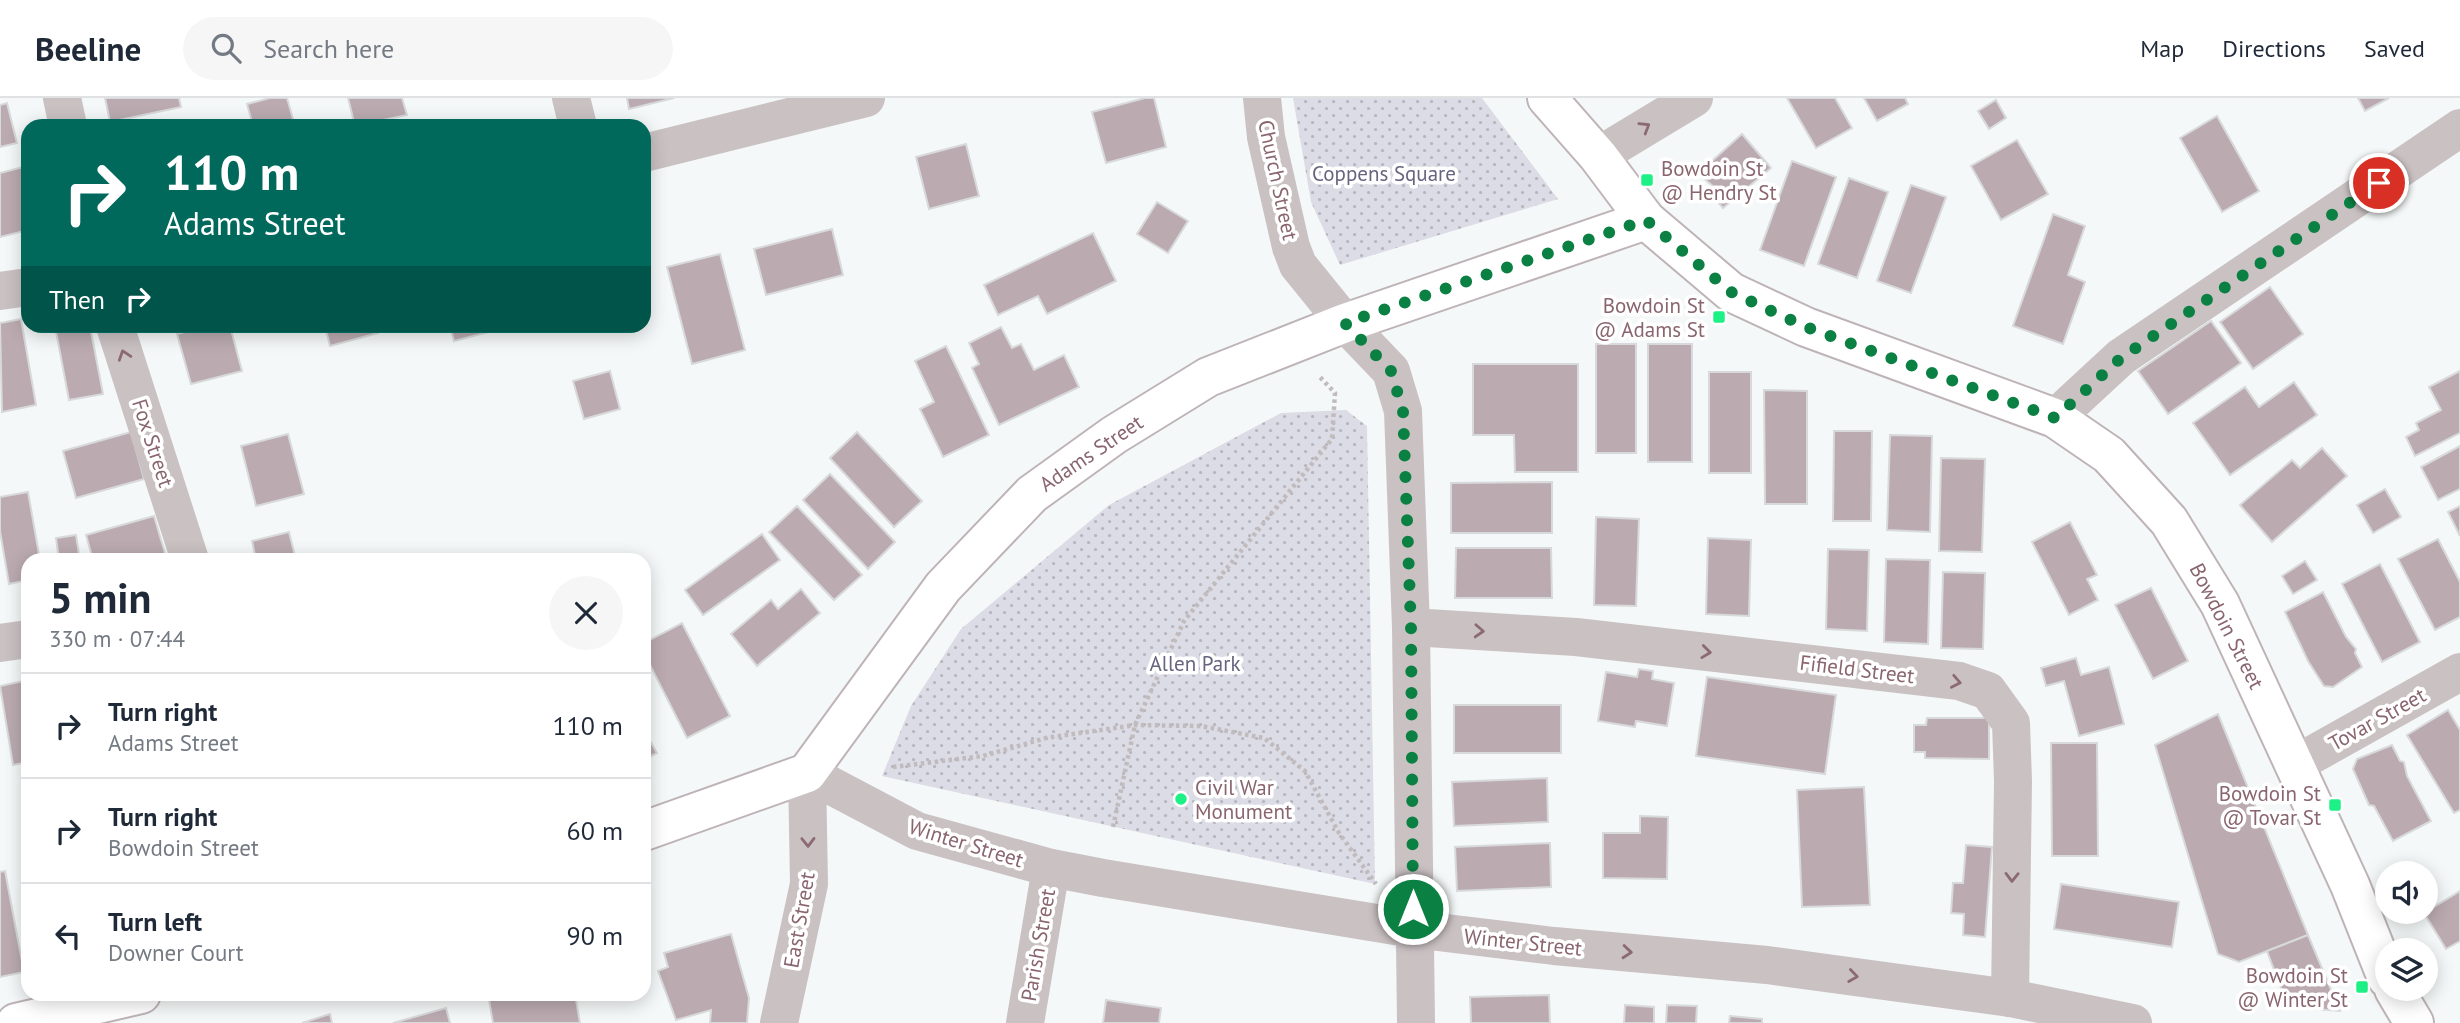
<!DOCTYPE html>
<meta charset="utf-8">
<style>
:root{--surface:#fff;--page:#f6f6f7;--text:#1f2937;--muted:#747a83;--line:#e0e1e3}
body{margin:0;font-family:"PT Sans",sans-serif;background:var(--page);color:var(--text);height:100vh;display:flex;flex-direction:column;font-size:26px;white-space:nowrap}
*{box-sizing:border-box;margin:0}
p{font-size:23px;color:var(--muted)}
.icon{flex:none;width:38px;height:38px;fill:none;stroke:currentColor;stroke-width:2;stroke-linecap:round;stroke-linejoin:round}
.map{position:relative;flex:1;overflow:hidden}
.panel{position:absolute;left:21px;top:455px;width:630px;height:448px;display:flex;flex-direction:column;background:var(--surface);border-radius:21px;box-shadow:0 4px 18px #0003}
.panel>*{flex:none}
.top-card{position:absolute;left:21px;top:21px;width:630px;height:214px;border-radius:21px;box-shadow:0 4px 18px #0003;background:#00695c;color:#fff;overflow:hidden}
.buttons{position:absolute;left:2375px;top:763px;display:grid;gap:14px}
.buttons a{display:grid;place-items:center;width:63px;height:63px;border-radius:50%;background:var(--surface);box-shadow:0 4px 18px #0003;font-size:35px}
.pin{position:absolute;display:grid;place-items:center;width:60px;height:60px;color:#fff;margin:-30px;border:4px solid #fff;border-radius:50%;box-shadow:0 2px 7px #0007}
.me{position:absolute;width:77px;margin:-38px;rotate:0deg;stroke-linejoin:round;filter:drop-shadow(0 0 5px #0008)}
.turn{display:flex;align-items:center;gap:24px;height:147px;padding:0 28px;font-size:32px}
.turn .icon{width:91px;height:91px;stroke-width:2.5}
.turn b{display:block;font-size:49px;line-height:60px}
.then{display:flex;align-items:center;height:66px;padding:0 28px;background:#0003;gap:14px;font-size:26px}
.round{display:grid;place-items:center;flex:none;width:74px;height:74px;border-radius:37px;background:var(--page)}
.summary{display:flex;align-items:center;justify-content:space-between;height:119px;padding:0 28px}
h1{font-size:42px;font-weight:800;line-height:52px}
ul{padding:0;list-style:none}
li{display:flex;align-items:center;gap:21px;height:105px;padding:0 28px;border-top:2px solid var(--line)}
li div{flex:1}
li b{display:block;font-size:26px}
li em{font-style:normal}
header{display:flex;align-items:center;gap:42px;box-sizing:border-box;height:98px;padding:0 35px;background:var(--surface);border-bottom:2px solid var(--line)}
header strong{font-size:33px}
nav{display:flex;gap:38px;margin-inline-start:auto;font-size:24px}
.search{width:490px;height:63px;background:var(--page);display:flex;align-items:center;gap:18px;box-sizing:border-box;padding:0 24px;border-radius:38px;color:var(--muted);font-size:26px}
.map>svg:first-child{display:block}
</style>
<header>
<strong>Beeline</strong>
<div class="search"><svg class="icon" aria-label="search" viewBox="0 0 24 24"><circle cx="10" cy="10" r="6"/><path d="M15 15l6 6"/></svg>Search here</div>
<nav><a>Map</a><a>Directions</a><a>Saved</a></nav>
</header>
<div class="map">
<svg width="2460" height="925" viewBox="0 0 2460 925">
<defs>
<pattern id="park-dots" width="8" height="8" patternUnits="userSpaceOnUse" patternTransform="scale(1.75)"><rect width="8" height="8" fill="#dbdce5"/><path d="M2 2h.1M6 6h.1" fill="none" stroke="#b7b6be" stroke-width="1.8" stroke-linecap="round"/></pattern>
</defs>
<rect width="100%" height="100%" fill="#f5f8f8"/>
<g fill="url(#park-dots)">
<path d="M1293 0H1482L1558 101 1340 167 1311 104Z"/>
<path d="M1346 312 1367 328 1375 786 882 678 911 608 961 531 1109 407 1281 315Z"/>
</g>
<g fill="#bbabb0" stroke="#d8d9da" stroke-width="2">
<path d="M105 0H179L181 9 110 24Z"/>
<path d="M270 0H287L295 28H253L247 6Z"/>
<path d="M348 0H402L407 17 355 28Z"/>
<path d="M627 0H674L629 11Z"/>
<path d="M1145 0H1154L1166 49 1106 65 1092 14Z"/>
<path d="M1787 0H1835L1852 30 1816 50Z"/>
<path d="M1864 0H1905L1908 6 1877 23Z"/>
<path d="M2358 0H2389L2365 13Z"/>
<path d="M1996 2 2006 20 1989 31 1978 13Z"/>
<path d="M7 5 17 45 0 49V7Z"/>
<path d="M2217 18 2259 93 2222 114 2180 40Z"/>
<path d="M1742 36 1771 70 1723 110 1710 95 1714 89 1702 79V72Z"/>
<path d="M2017 42 2048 96 2001 122 1971 68Z"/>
<path d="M966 46 979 98 929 111 916 59Z"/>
<path d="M1792 63 1836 79 1804 168 1760 152Z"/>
<path d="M23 69 28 88V132L0 139V75Z"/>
<path d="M1849 80 1888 94 1857 180 1818 166Z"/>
<path d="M1911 87 1946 99 1911 195 1877 183Z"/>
<path d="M1157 104 1188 123 1168 155 1137 136Z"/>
<path d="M2053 116 2085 128 2068 177 2085 184 2063 246 2013 228Z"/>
<path d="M832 131 843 177 766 197 754 151Z"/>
<path d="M1093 135 1116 183 1047 216 1038 198 998 217 984 187Z"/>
<path d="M720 156 745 252 692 266 667 169Z"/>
<path d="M2270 189 2303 236 2253 271 2220 224Z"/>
<path d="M21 221 36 307 2 314 0 225Z"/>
<path d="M2211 223 2241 265 2168 316 2138 273Z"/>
<path d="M55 228H90L103 296 69 302Z"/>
<path d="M210 228H230L242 273 191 286 177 236Z"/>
<path d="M325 228H376L378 235 330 248Z"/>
<path d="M450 228H504V230L454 243Z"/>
<path d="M1001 229 1012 250 1021 246 1034 272 1064 257 1079 289 999 327 972 270 979 266 969 245Z"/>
<rect x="1596" y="246" width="40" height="109"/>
<rect x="1648" y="246" width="44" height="118"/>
<path d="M946 248 989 337 943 359 920 311 934 304 915 263Z"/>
<path d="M1473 266H1578V374H1515L1514 337H1473Z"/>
<path d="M610 273 620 311 584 321 573 283Z"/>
<path d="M2460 273V335L2415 358 2406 339 2419 332 2416 325 2441 312 2429 289Z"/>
<rect x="1709" y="274" width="42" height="101"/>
<path d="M2294 284 2317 317 2230 377 2193 325 2245 289 2259 309Z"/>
<path d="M1764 292 1807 293V406H1765Z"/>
<path d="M1834 333H1872L1871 423H1833Z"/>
<path d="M131 334 144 381 76 400 63 353Z"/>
<path d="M857 334 922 403 894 429 830 360Z"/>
<path d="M288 336 304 396 256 408 241 348Z"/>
<path d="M1890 337 1932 338 1930 434 1887 432Z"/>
<path d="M2460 348V391L2438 402 2421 369Z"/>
<path d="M2322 350 2347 378 2272 444 2240 407 2292 362 2300 370Z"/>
<path d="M1941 360 1985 361 1982 454 1939 453Z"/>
<path d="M830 376 895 444 868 471 803 402Z"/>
<path d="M1552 384V435H1451V385Z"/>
<path d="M2385 391 2401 419 2373 435 2357 407Z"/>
<path d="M28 394 40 462H28V482L9 486 0 433V399Z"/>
<path d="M797 408 862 477 834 502 769 434Z"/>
<path d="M2460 408V438L2448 414Z"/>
<path d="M154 418 167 462H93L86 437Z"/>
<path d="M1596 419 1639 421 1636 508 1594 507Z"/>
<path d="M2070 424 2097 477 2087 481 2098 502 2069 517 2032 444Z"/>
<path d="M289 434 296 462H256L252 443Z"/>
<path d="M762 436 780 462 703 517 685 492Z"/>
<path d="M76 437 80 462H59L56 440Z"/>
<path d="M1708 440 1751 442 1749 518 1706 516Z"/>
<path d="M2438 441 2460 484V519L2435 532 2398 461Z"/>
<path d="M1456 450H1551L1552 500H1455Z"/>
<path d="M1828 451 1869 452 1867 533 1826 531Z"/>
<path d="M1886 461 1930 462 1928 546 1884 544Z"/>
<path d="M2305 463 2317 482 2293 496 2282 478Z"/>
<path d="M2380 466 2420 544 2382 564 2342 486Z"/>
<path d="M1943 474 1985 475 1983 551 1941 550Z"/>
<path d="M2151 490 2188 563 2153 581 2115 507Z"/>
<path d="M801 491 820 515 757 568 731 536 771 502 778 511Z"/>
<path d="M2323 494 2346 539 2356 551 2355 555 2362 569 2333 589 2324 588 2308 563 2285 514Z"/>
<path d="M682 525 730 618 687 640 644 555V545Z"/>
<path d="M2076 560 2081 577 2109 569 2124 626 2079 638 2064 583 2046 588 2041 570Z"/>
<path d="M1639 571 1653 573 1652 581 1674 585 1667 628 1636 623 1635 629 1598 623 1606 574 1637 579Z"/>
<path d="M1707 579 1836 597 1825 676 1696 658Z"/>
<path d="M28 582V664L13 667 0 588Z"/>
<rect x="1454" y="607" width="107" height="48"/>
<path d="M2448 612 2460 632V712L2454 715 2407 637Z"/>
<path d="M2218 616 2308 837 2239 864 2218 856 2155 647Z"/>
<path d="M1927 620H1989V661L1925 660V654H1914V627H1926Z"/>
<path d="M644 632 657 655 644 662Z"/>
<path d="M2051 645H2097L2098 758H2052Z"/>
<path d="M2392 647 2400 663 2404 664 2407 678 2431 723 2393 743 2374 708 2369 707 2353 671 2357 661Z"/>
<path d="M1547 680 1548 724 1454 728 1452 684Z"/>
<path d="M1864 689 1870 807 1802 809 1797 692Z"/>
<path d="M1640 718 1668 719 1667 781 1603 780V735H1640Z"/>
<path d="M1550 745 1551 789 1457 793 1455 749Z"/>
<path d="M1966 747 1992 749 1985 839 1963 837 1964 816 1951 815 1953 785H1963Z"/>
<path d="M5 773 24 874 0 879V774Z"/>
<path d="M2061 786 2179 804 2172 849 2054 831Z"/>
<path d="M2460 793V843L2446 851 2424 815Z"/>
<path d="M731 836 749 900 747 925H710L711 912 676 922 658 873 668 869 664 855Z"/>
<path d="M2308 837 2340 913 2288 909 2267 853Z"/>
<path d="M488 896H575L580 925H493Z"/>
<path d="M1549 897 1550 925H1471L1470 899Z"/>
<path d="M1106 902 1161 910 1159 925H1103Z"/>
<path d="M1625 907 1654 909V925H1624Z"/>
<path d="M1667 907 1697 908 1696 925H1666Z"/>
<path d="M446 910 450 925H393Z"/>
<path d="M330 916 332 925H302Z"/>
<path d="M1730 918 1762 921V925H1729Z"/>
</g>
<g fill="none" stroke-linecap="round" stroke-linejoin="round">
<g stroke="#beb4b7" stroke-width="42">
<g id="major">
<path d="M1547 0 1598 58 1646 122 1731 194 1806 229 2055 320 2109 357 2169 423 2220 506 2350 787 2387 880"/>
<path d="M644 733 807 675 943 489 1032 396 1114 337 1208 279 1345 225 1646 122"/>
<path d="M2394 891 2414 925"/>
<path d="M16 925 141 896"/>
</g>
</g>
<g stroke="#c2bbbd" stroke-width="4.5" stroke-dasharray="3.5 3.5" stroke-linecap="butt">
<path d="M893 669 983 658 1046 640 1135 627 1201 628 1264 640 1305 673 1339 735 1376 786"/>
<path d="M1113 729 1135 627 1184 523 1332 341 1335 295 1319 278"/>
</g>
<g stroke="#cac1c3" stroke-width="38">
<path d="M62 0 68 28"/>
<path d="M571 0 578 28"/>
<path d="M1262 0 1266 39 1291 149 1298 167 1345 225 1391 273 1403 313 1411 529 1416 925"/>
<path d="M644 55 866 0"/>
<path d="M1598 58 1694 0"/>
<path d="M0 193 28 189"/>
<path d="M115 228 190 462"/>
<path d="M2055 320 2121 259 2460 30"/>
<path d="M1411 529 1576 539 1959 583 1988 593 2011 625 2013 683 2010 900"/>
<path d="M0 545 28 541"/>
<path d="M2294 667 2460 574"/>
<path d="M779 925 809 786 807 675 917 733 1051 770 1103 780 1413 831 1554 848 1767 867 2010 900 2133 925"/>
<path d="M1025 925 1051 770"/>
</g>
<use href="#major" stroke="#fff" stroke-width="38"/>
</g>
<defs><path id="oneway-chevron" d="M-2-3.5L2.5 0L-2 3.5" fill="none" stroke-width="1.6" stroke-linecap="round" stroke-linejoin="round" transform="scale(1.75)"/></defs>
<g stroke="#8c6a73">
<use href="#oneway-chevron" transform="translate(1645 29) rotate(-31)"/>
<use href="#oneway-chevron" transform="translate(124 257) rotate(-108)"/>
<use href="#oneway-chevron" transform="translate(1479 533) rotate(3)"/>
<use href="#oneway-chevron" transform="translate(1706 554) rotate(7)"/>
<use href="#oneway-chevron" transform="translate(1956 584) rotate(11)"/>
<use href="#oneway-chevron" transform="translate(808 744) rotate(89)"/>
<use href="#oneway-chevron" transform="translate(2012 779) rotate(91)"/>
<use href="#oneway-chevron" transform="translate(1627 854) rotate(5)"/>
<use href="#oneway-chevron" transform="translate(1853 878) rotate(8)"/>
</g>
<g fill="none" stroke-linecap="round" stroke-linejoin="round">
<path stroke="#0b8043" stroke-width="12" stroke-dasharray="0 21.6" d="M1413 811 1411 529 1403 313 1391 273 1345 225 1646 122 1731 194 1806 229 2055 320 2121 260 2379 85"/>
</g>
<g fill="#1df186" stroke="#fff" stroke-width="2.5">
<rect x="1640" y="75" width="14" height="14" rx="3.5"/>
<rect x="1712" y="212" width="14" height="14" rx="3.5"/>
<circle cx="1181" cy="701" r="7"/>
<rect x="2328" y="700" width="14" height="14" rx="3.5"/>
<rect x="2355" y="882" width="14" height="14" rx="3.5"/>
</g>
<g text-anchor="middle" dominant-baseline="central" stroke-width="7" stroke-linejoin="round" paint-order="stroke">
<g font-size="21" fill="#89656f" stroke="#fff" text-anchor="end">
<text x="1661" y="70" text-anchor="start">Bowdoin St<tspan x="1661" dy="24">@ Hendry St</tspan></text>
<text x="1705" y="207">Bowdoin St<tspan x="1705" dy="24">@ Adams St</tspan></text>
<text x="1195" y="689" text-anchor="start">Civil War<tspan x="1195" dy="24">Monument</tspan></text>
<text x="2321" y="695">Bowdoin St<tspan x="2321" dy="24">@ Tovar St</tspan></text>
<text x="2348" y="877">Bowdoin St<tspan x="2348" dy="24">@ Winter St</tspan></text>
</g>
<g font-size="21" fill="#66647f" stroke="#fff">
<text x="1384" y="75">Coppens Square</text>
<text x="1195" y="565">Allen Park</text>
</g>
<g font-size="21" fill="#89656f" stroke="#fff">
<text transform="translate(1278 82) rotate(78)">Church Street</text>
<text transform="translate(153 345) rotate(72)">Fox Street</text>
<text transform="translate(1091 355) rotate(-34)">Adams Street</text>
<text transform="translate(2227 528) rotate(63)">Bowdoin Street</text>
<text transform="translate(1857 571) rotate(7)">Fifield Street</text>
<text transform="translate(2377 621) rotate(-29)">Tovar Street</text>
<text transform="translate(966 745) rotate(17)">Winter Street</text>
<text transform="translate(799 822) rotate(-80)">East Street</text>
<text transform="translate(1523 844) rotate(6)">Winter Street</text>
<text transform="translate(1038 847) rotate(-80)">Parish Street</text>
</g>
</g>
</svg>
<div class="buttons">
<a><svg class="icon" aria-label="sound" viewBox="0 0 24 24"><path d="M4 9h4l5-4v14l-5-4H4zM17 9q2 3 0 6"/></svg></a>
<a><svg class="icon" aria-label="layers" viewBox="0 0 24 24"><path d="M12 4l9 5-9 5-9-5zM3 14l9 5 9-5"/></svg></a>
</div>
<div class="pin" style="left:2379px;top:85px;background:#d93025"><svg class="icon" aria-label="arrive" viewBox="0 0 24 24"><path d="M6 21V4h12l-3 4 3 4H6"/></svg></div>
<svg class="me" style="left:1413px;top:811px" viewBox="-20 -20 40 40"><circle r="17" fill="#0b8043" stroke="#fff" stroke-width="3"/><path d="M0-11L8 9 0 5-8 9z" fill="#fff"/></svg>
<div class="top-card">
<div class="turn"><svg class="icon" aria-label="right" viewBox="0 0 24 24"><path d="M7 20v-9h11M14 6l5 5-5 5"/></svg><div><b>110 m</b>Adams Street</div></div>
<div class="then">Then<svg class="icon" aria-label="right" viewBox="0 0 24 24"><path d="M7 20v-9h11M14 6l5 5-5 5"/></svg></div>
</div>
<section class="panel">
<div class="summary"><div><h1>5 min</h1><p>330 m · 07:44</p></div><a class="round"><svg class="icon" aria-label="close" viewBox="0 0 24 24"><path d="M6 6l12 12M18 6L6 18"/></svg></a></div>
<ul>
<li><svg class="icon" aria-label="right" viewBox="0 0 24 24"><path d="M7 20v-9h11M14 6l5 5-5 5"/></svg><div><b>Turn right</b><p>Adams Street</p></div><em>110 m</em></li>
<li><svg class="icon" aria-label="right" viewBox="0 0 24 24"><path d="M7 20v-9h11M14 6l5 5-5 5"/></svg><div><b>Turn right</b><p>Bowdoin Street</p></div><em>60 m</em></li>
<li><svg class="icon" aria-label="left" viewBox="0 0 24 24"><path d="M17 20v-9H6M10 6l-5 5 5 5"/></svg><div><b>Turn left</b><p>Downer Court</p></div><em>90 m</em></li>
</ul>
</section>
</div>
